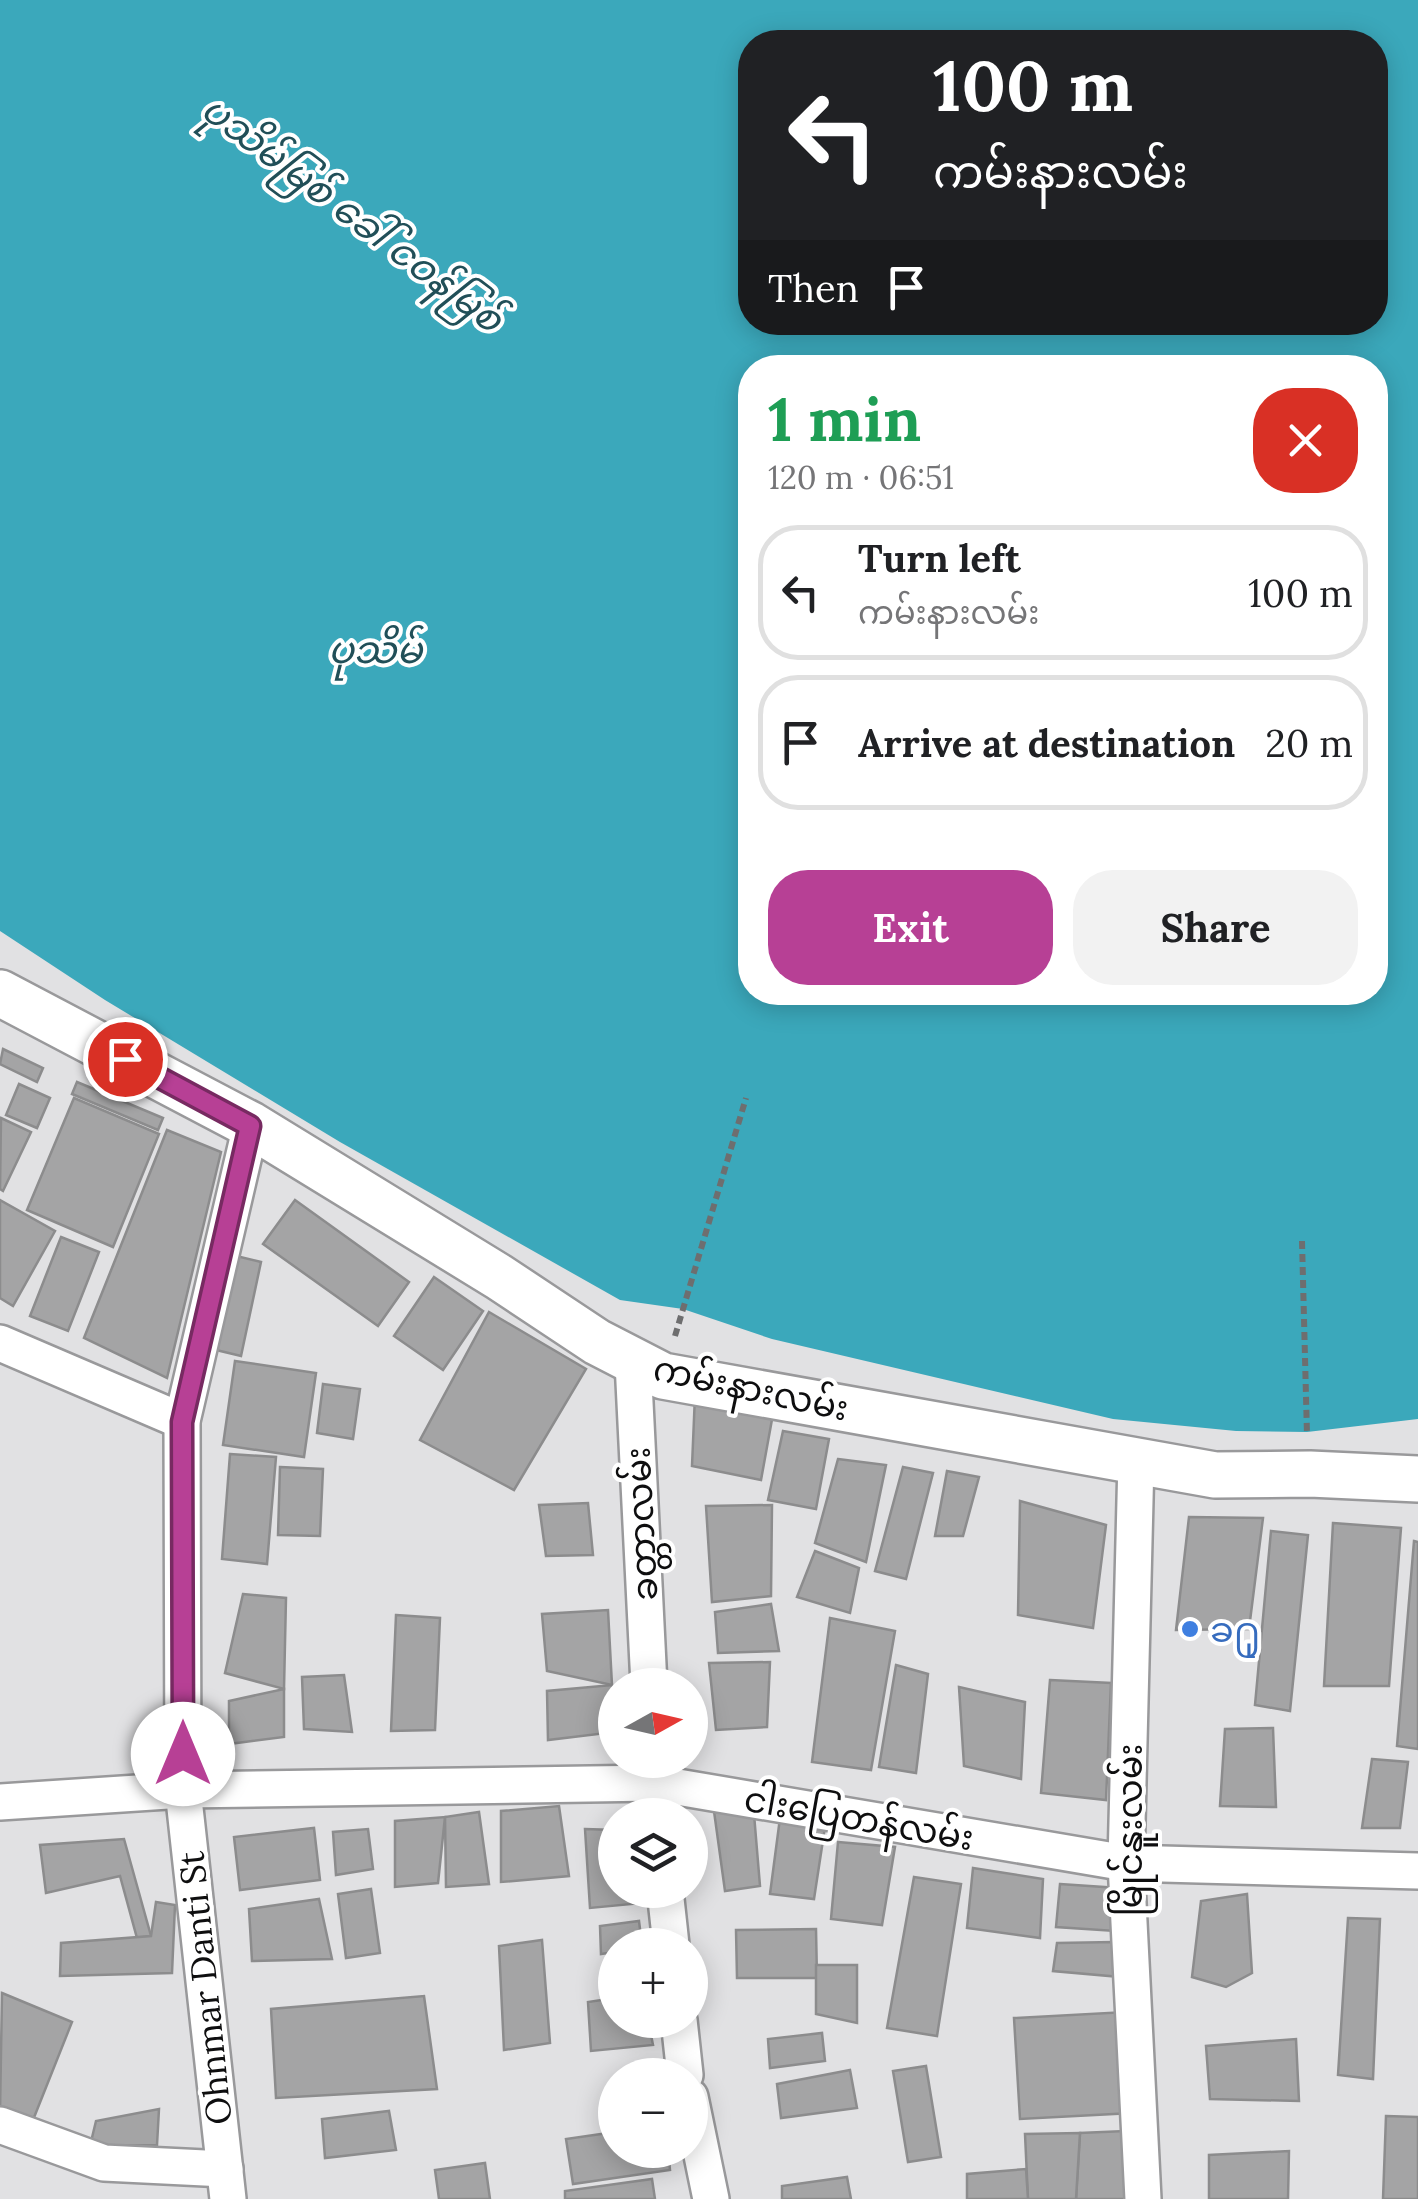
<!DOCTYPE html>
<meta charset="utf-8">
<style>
:root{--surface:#fff;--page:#f2f2f2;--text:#202124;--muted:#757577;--line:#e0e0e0;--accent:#b74095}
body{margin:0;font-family:Lora,"Noto Sans Myanmar",serif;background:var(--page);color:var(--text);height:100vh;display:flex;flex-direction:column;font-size:38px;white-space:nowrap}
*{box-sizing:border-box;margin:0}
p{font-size:32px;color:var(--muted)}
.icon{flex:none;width:55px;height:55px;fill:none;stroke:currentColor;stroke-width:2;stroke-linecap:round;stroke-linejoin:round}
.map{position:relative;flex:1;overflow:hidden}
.details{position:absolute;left:738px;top:355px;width:650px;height:650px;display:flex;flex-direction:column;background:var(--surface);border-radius:40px;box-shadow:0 5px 25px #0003}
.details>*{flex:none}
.banner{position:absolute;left:738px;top:30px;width:650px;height:305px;border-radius:40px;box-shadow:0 5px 25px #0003;background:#202124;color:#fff;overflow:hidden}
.needle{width:65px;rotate:82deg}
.controls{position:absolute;left:598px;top:1668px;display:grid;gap:20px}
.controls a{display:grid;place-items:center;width:110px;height:110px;border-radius:50%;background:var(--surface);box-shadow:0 5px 25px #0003;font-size:50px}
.pin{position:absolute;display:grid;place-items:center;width:85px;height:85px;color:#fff;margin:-42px;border:5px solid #fff;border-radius:50%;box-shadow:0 2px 10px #0007}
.me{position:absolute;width:110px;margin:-55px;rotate:0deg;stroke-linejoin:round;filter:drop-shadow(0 0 8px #0008)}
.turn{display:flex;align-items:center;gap:35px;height:210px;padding:0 30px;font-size:45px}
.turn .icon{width:130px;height:130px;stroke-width:2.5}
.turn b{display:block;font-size:70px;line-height:85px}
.then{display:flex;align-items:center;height:95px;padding:0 30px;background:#0003;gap:20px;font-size:38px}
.round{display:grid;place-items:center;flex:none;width:105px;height:105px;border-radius:40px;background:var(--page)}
.summary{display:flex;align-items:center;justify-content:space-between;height:170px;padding:0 30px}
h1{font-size:60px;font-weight:700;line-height:75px;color:#1e9e55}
.cta{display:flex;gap:20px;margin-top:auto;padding:20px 30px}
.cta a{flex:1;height:115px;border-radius:40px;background:var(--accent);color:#fff;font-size:40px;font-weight:700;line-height:115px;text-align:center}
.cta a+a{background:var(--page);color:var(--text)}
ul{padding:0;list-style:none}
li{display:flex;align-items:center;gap:30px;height:135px;margin:0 20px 15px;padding:0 10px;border:5px solid var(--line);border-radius:40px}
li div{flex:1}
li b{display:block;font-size:38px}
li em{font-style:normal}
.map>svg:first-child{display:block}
</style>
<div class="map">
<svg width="1418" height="2199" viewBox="0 0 1418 2199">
<rect width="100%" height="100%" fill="#e1e1e3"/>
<path fill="#3ba8bb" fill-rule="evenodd" d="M0 0H1418V1419L1307 1432 1236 1431 1113 1419 772 1339 683 1309 620 1300 340 1142 105 1000 0 931ZM750 42H1375V322H750ZM750 368H1375V992H750Z"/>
<g fill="#a4a4a5" stroke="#8c8c8d" stroke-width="2.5">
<path d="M3 1049 43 1068 37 1082 0 1064Z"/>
<path d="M77 1082 163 1118 158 1130 72 1094Z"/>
<path d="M19 1084 50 1098 37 1128 6 1115Z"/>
<path d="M74 1098 159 1134 113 1247 27 1210Z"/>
<path d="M1 1118 31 1132 3 1191 0 1189Z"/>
<path d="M167 1130 221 1152 167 1378 84 1338Z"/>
<path d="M0 1200 55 1231 13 1306 0 1298Z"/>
<path d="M295 1200 409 1282 378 1326 263 1244Z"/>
<path d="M61 1237 99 1252 68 1331 30 1316Z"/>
<path d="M232 1255 261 1262 241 1356 212 1349Z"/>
<path d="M434 1277 483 1311 443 1370 394 1336Z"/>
<path d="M489 1312 586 1369 514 1490 420 1440Z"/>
<path d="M235 1361 316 1373 304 1457 223 1445Z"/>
<path d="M323 1384 360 1389 353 1439 317 1433Z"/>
<path d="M695 1395 773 1414 761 1480 692 1466Z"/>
<path d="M783 1431 829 1439 816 1509 768 1500Z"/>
<path d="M230 1454 276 1457 267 1564 222 1559Z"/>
<path d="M838 1459 886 1465 866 1562 815 1543Z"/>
<path d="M280 1467 323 1469 320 1536 278 1535Z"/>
<path d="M903 1467 933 1473 906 1579 875 1571Z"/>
<path d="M947 1471 979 1477 963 1536H935Z"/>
<path d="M1020 1501 1106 1525 1093 1628 1018 1615Z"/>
<path d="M588 1503 593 1555 546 1556 539 1505Z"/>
<path d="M772 1505 771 1596 712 1602 706 1506Z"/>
<path d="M1189 1517 1263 1518 1249 1629 1176 1630Z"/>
<path d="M1333 1523 1401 1528 1389 1686H1324Z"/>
<path d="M1271 1531 1308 1535 1290 1711 1255 1705Z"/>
<path d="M1414 1541 1418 1542V1749L1397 1746Z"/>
<path d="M815 1551 859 1568 850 1613 797 1597Z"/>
<path d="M243 1594 286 1598 284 1689 225 1673Z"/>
<path d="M771 1604 779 1651 718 1653 715 1612Z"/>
<path d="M608 1610 612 1685 547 1671 542 1614Z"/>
<path d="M396 1615 440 1618 435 1730 391 1731Z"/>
<path d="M830 1618 895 1631 871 1770 812 1762Z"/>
<path d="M770 1662 767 1727 716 1730 709 1663Z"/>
<path d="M896 1665 928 1674 916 1773 879 1767Z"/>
<path d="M344 1675 352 1732 304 1729 302 1677Z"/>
<path d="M1050 1680 1111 1683 1106 1800 1041 1793Z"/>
<path d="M612 1685 615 1732 548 1740 547 1691Z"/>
<path d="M959 1687 1025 1702 1021 1779 964 1766Z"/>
<path d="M284 1689V1737L229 1744V1701Z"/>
<path d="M1273 1728 1276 1807 1220 1806 1225 1729Z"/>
<path d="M1372 1759 1408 1762 1400 1828H1362Z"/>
<path d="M753 1802 760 1886 725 1891 713 1804Z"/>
<path d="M559 1806 569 1876 501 1882V1811Z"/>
<path d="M479 1812 489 1884 446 1887 445 1817Z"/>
<path d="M445 1817 438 1883 395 1887V1821Z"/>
<path d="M780 1818 825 1827 814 1899 770 1894Z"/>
<path d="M314 1828 320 1880 240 1890 234 1837Z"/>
<path d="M368 1829 373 1869 336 1875 333 1832Z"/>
<path d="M585 1829 615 1830V1890H651L653 1902 590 1908Z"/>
<path d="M124 1839 151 1936 137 1938 120 1876 46 1893 40 1845Z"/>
<path d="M838 1842 895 1847 882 1925 831 1919Z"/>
<path d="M973 1868 1043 1879 1040 1938 967 1928Z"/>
<path d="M914 1877 961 1884 937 2036 887 2028Z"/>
<path d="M1060 1884 1118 1888 1115 1931 1056 1927Z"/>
<path d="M371 1889 380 1953 346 1958 338 1894Z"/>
<path d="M1247 1894 1252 1973 1226 1987 1192 1977 1201 1901Z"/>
<path d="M319 1899 332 1959 252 1961 249 1909Z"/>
<path d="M156 1902 175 1905 172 1973 60 1976 61 1943 151 1936Z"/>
<path d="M1348 1918 1380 1919 1373 2079 1338 2075Z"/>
<path d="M639 1921 642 1945H615V1952L601 1954 600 1926Z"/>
<path d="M816 1929 817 1978H737L736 1930Z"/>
<path d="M542 1940 550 2043 504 2050 499 1946Z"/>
<path d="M1114 1942 1121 1977 1053 1971 1057 1943Z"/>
<path d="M816 1965H857V2023L816 2014Z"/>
<path d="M2 1993 72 2022 31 2125 0 2112Z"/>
<path d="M424 1996 437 2089 276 2098 271 2009Z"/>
<path d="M615 1998V2020H648L653 2045 591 2051 588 2002Z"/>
<path d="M1126 2012 1132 2113 1020 2119 1014 2018Z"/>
<path d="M822 2033 825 2061 770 2068 768 2039Z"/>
<path d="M1296 2039 1299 2101 1210 2099 1206 2046Z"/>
<path d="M926 2066 941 2157 908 2162 893 2071Z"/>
<path d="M850 2070 857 2108 781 2118 777 2084Z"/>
<path d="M159 2109 157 2145 90 2146 96 2121Z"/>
<path d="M389 2111 396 2150 325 2158 322 2119Z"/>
<path d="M1386 2116 1418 2117V2199H1383Z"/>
<path d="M1125 2131 1129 2199H1076L1080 2133Z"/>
<path d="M615 2132V2150H668L670 2170 573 2184 566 2139Z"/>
<path d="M1080 2133 1076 2199H1028L1025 2134Z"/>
<path d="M1289 2151 1288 2199H1209V2155Z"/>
<path d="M485 2163 490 2199H439L435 2170Z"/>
<path d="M1026 2169 1028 2199H967V2174Z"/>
<path d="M847 2177 851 2199H782V2186Z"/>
<path d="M652 2179 655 2199H565V2191Z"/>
</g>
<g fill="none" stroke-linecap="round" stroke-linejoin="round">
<g stroke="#99999b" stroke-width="40">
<g id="minor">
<path d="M0 1343 182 1421"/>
<path d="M633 1362 649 1685"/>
<path d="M1136 1460 1126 1863 1143 2199"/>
<path d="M653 1761 657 1815"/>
<path d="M0 1802 183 1790 654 1783 1126 1863 1418 1871"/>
<path d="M665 1890 671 1945"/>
<path d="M679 2020 685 2075"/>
<path d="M690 2097 711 2199"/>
<path d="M0 2125 104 2163 225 2169"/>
<path d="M228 2199 183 1790 182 1421 251 1125"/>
</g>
</g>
<g stroke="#99999b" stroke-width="50">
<path id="tertiary" d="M0 993 251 1125 499 1277 597 1342 663 1376 1215 1475 1310 1474 1418 1479"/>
</g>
<g stroke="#6e6e6f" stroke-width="6" stroke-dasharray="8 5" stroke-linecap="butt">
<path d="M1302 1241 1307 1435"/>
<path d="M675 1336 746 1098"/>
</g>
<use href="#minor" stroke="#fff" stroke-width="35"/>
<use href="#tertiary" stroke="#fff" stroke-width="45"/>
</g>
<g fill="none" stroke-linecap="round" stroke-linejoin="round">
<g stroke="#772a61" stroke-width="25">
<path id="route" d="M125 1059 250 1126 182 1422 183 1754"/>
</g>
<use href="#route" stroke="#b74095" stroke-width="18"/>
</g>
<circle fill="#3f7fe0" stroke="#fff" stroke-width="4" cx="1190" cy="1629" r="10"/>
<g text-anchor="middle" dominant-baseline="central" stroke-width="8" stroke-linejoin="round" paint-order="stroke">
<g font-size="35" fill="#0e0e0f" stroke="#fff">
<text transform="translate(751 1388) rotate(12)">ကမ်းနားလမ်း</text>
<text transform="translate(641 1524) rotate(-93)">ခတ္တာလမ်း</text>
<text transform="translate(859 1818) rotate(10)">ငါးပြေတန်လမ်း</text>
<text transform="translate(1129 1830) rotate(-90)">မြိုင်နူးလမ်း</text>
<text transform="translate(205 1988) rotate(-96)">Ohnmar Danti St</text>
</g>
<g font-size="35" fill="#366cbe" stroke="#fff" text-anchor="start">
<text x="1210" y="1629">ခ႐ု</text>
</g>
<g font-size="38" font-style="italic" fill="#214f58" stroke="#fff">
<text transform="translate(353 213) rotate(37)">ပုသိမ်မြစ် ခေါ် ငဝန်မြစ်</text>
<text x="375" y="649">ပုသိမ်</text>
</g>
</g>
</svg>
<div class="controls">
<a><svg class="needle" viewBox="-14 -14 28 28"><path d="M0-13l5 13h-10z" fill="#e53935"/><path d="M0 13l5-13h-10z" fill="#757577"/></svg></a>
<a><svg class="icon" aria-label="layers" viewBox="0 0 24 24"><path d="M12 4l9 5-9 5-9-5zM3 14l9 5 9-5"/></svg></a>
<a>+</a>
<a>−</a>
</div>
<div class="pin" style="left:125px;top:1059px;background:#d93025"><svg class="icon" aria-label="arrive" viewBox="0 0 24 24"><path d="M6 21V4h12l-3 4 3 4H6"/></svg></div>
<svg class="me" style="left:183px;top:1754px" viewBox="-20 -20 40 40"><circle r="19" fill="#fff"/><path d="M0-13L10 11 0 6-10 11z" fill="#b74095"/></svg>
<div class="banner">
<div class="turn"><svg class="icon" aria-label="left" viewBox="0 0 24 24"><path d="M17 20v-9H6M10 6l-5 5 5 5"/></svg><div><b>100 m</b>ကမ်းနားလမ်း</div></div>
<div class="then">Then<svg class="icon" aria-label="arrive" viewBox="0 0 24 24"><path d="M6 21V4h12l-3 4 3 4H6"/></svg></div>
</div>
<section class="details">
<div class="summary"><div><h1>1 min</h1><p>120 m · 06:51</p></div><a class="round" style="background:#d93025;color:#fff"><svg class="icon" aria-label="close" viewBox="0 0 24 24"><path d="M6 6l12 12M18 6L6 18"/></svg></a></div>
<ul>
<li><svg class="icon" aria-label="left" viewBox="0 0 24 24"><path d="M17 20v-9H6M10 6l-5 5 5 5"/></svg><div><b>Turn left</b><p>ကမ်းနားလမ်း</p></div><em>100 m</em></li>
<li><svg class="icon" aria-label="arrive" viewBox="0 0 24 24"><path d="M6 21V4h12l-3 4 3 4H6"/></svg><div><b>Arrive at destination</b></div><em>20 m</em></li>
</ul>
<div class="cta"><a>Exit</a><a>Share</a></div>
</section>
</div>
